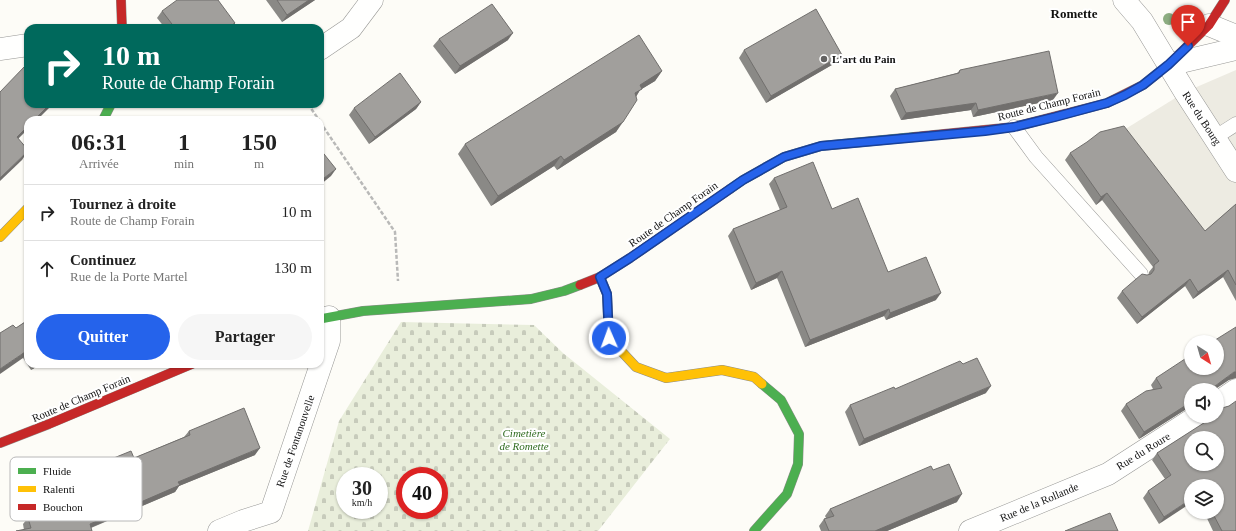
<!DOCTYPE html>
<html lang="fr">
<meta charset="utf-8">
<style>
:root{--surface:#fff;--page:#f6f6f6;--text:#222;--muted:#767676;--line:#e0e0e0;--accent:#2563eb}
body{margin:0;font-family:Georgia,serif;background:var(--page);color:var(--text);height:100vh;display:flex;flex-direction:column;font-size:15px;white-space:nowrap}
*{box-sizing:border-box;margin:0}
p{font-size:13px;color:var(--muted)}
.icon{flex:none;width:22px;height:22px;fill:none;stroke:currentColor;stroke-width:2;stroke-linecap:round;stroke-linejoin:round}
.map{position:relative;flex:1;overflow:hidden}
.sheet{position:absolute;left:24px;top:116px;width:300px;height:252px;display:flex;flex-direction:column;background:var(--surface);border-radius:12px;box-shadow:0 1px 3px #0004}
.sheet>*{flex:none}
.guide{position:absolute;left:24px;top:24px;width:300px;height:84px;border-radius:12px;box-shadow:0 1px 3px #0004;background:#00695c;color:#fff;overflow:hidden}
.needle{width:26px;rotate:143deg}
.tools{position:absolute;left:1184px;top:335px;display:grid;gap:8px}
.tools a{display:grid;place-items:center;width:40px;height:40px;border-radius:50%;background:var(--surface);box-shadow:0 1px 3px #0004;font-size:20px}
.speed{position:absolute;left:336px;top:467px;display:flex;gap:8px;font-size:20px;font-weight:700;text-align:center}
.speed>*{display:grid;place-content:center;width:52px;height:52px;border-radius:50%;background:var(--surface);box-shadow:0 1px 3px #0004;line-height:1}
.speed small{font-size:10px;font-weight:400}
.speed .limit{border:6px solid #d22;background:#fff;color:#111}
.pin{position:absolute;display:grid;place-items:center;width:34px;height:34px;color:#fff;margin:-41px -17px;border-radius:50% 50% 50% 0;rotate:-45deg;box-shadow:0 0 4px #0007}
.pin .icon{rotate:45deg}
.me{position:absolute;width:44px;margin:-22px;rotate:358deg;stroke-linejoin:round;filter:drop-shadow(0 0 3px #0008)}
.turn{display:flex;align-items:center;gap:14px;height:84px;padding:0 12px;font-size:18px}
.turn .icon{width:52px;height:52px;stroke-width:2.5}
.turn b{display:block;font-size:28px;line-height:34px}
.eta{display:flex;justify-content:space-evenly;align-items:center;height:68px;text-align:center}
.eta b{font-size:24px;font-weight:600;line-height:28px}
.action{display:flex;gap:8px;margin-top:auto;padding:8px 12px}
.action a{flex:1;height:46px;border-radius:24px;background:var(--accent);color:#fff;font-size:16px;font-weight:600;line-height:46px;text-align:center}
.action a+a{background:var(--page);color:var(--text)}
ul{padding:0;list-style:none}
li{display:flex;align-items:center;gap:12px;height:56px;padding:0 12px;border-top:1px solid var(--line)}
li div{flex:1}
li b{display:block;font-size:15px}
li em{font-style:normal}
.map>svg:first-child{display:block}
</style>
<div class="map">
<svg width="1236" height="531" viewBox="0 0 1236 531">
<defs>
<pattern id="cemetery-stones" width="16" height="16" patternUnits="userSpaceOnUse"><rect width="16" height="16" fill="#e9eedb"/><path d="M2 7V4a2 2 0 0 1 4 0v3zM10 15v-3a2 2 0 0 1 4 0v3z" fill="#c7cbbb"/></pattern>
</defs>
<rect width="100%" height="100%" fill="#fdfcf7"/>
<path fill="url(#cemetery-stones)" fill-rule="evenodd" d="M401 322 534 325 563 353 670 439 598 531H308L339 421ZM345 476H379V510H345ZM405 476H439V510H405Z"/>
<path fill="#edebe2" d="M1236 70V207L1199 239 1119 133 1185 92Z"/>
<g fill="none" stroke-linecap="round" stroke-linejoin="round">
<g stroke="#979795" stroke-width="15">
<g id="lane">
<path d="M1014 127 1036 157 1141 274"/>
<path d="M1214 138 1236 124"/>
</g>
</g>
<g stroke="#979795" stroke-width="23">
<g id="street">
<path d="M1124 0 1142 21 1185 92 1236 171"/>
<path d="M1209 25 1236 36"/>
<path d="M0 49 28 45"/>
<path d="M320 49 351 28 372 0"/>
<path d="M1168 65 1236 49"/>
<path d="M1217 403 1236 390"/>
<path d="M219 531 243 521 271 512 329 341V317"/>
<path d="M970 531 1108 474 1198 416"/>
</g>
</g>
<g stroke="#8e8d8b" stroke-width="10">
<g id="fast">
<path d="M103 120 111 104"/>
<path d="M730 189 743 180 784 157 821 146 914 137"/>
<path d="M320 319 363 311 531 299 564 291 580 285"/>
<path d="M754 531 787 494 798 464 799 434 781 400 762 384"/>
</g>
</g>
<g stroke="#8e8d8b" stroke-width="10">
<g id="slow">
<path d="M0 237 28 208"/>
<path d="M600 277 607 294 609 338 636 367 666 378 722 370 754 377 762 384"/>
</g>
</g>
<g stroke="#8e8d8b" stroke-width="10">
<g id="jam">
<path d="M121 0 122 28"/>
<path d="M914 137 1014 127 1107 103 1143 85 1168 65 1209 25 1225 0"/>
<path d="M580 285 600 277 630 258 730 189"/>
<path d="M0 443 49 424 192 364"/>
</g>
</g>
<g stroke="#b9b9b8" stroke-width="2.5" stroke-dasharray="4 2" stroke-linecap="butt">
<path d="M308 104 319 120"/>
<path d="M320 122 395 232 398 281"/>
</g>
<use href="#lane" stroke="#fffffe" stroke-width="14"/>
<use href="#street" stroke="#fffffe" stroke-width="22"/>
<use href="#fast" stroke="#4caf50" stroke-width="9"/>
<use href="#slow" stroke="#ffc107" stroke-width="9"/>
<use href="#jam" stroke="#c62828" stroke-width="9"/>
</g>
<circle fill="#8cac80" cx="1169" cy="19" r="6"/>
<g fill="#8a8986">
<path d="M266 0H315L282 22Z"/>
<path d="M162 11 235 23 231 28H165L157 18Z"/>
<path d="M439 39 508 40 455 74 433 46Z"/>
<path d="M744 50 842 55 837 62 766 103 739 58Z"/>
<path d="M960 70 1053 100 973 117 971 110 901 120 890 96 895 89 957 73Z"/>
<path d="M662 71 655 81 640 90 616 132 557 170 554 166 491 206 458 154 465 144Z"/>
<path d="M421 102 416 109 369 144 349 115 354 108Z"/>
<path d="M1070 153 1205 231 1236 204V301L1223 277 1193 299 1185 286 1137 324 1117 298 1122 291 1149 275V272L1153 267 1102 200 1096 205 1065 160Z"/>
<path d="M774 178 832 209 888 272 936 300 886 320 884 316 805 347 777 278 751 290 728 236 733 229 780 210 769 184Z"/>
<path d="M28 320V364H41L31 370 23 358 16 328Z"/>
<path d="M1156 378H1235L1191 390V406L1139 439 1121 411 1126 404 1153 389 1151 385Z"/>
<path d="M895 389 986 393 859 446 845 412 850 405Z"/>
<path d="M1229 406 1236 531H1213L1204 512H1217V486H1191L1159 524 1143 498 1148 491 1165 479 1152 460 1157 453 1209 420 1210 416H1217L1222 408Z"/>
<path d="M189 431 255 455 179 486 175 492 91 528 24 530 23 524 28 518 105 495 94 471 99 464 134 458 184 437Z"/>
<path d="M933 470 957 502 887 531H821L819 526 824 519 826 518 825 516 830 509Z"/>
</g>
<g fill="#716f6d">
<path d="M309 0H315L282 22 287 15Z"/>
<path d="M235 23 231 28H228Z"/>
<path d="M513 33 508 40 455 74 460 66Z"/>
<path d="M842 55 837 62 766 103 771 96Z"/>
<path d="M662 71 655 81 640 90 635 98 628 103 640 85Z"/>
<path d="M1058 93 1053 100 973 117 978 110Z"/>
<path d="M421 102 416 109 369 144 375 137Z"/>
<path d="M976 103 971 110 901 120 906 113Z"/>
<path d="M50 104H52L50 107 37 120H34Z"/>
<path d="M623 122 616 132 557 170 564 160Z"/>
<path d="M28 126V129L10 147 17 137Z"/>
<path d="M28 151 22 160 0 181V178Z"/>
<path d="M561 156 554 166 491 206 498 196Z"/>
<path d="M336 169 331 176 320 185V181Z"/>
<path d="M1107 193 1102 200 1096 205 1101 197Z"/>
<path d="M1228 270 1223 277 1193 299 1198 292Z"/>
<path d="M782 271 777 278 751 290 756 283Z"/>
<path d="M1190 279 1185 286 1137 324 1142 317Z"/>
<path d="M941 293 936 300 886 320 890 313Z"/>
<path d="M889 309 884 316 805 347 810 340Z"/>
<path d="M28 350V351L23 358 0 374V369Z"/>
<path d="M36 364H41L31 370Z"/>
<path d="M1234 372H1236V378L1229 380 1214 390H1211L1215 386Z"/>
<path d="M991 386 986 393 859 446 864 439Z"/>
<path d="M1191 402V406L1139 439 1144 432Z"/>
<path d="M260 448 255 455 179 486 175 492 85 530 90 524 178 482Z"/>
<path d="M962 494 957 502 887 531H875Z"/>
<path d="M1191 499V503L1159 524 1164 517Z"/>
</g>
<g fill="#a19f9c" stroke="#716f6d" fill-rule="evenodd">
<path d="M177 0H218L235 23 228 28H204L203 26 201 28H175L162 11Z"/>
<path d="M277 0H309L287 15Z"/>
<path d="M492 4 513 33 460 66 439 39Z"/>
<path d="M816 9 842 55 771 96 744 50Z"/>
<path d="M639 35 662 71 640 85 642 89 635 93 637 100 623 122 564 160 561 156 498 196 465 144Z"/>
<path d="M1049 51 1058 93 978 110 976 103 906 113 895 89 959 73 960 70Z"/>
<path d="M25 66 28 68V104H50L34 120H28V126L17 137 28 150V151L0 178V92Z"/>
<path d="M400 73 421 102 375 137 354 108Z"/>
<path d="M1124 126 1205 231 1236 204V285L1228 270 1198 292 1190 279 1142 317 1122 291 1142 274 1147 275 1151 274 1154 270V265L1159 261 1107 193 1101 197 1070 153 1087 142 1100 132Z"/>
<path d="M320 149 336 169 320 181Z"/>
<path d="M813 162 832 209 858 198 888 272 926 257 941 293 890 313 889 309 810 340 782 271 756 283 733 229 787 207 774 178Z"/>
<path d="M28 320V350L0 369V333L13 325 16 328Z"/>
<path d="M1236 327V372H1234L1215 386 1211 390H1191V402L1144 432 1126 404 1146 391 1162 388 1156 378 1191 355V368H1217V342H1212Z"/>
<path d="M977 358 991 386 864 439 850 405 894 387 895 389 960 361 963 364Z"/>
<path d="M1236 401V531H1222L1212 512H1217V486H1191V499L1164 517 1148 491 1171 475 1157 453 1210 419 1213 416H1217V407L1222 408 1229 406ZM1191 438H1217V464H1191Z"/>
<path d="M244 408 260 448 178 482 180 485 90 524 92 531H16L31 528 28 518 112 493 99 464 131 451 134 458 190 435 189 431Z"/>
<path d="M949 464 962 494 875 531H829L824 519 834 516 830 509 931 466 933 470Z"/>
<path d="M1110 513 1118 531H1065Z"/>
</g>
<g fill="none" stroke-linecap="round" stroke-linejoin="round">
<g stroke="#184099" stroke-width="10">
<path id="route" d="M609 338 607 294 600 277 630 258 743 180 784 157 821 146 985 131 1014 127 1055 117 1107 103 1125 95 1143 85 1168 65 1188 46"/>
</g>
<use href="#route" stroke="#2563eb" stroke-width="7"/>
</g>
<circle fill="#646362" stroke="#fff" stroke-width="1.5" cx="824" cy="59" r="4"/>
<g text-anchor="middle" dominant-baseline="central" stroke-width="4" stroke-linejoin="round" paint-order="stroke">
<g font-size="11" font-weight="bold" fill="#111" stroke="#fff" text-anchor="start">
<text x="832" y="59">L'art du Pain</text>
</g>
<g font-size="11" fill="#111" stroke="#fff">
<text transform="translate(1049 104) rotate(-14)">Route de Champ Forain</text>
<text transform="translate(1202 118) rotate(57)">Rue du Bourg</text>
<text transform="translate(673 214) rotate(-35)">Route de Champ Forain</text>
<text transform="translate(81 398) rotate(-23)">Route de Champ Forain</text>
<text transform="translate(295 441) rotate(-71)">Rue de Fontanouvelle</text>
<text transform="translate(1143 451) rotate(-32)">Rue du Roure</text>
<text transform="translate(1039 502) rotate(-23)">Rue de la Rollande</text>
</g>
<g font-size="11" font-style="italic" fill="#2f6b1f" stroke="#fff">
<text x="524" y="433">Cimetière<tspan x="524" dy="13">de Romette</tspan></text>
</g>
<g font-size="13" font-weight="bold" fill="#111" stroke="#fff">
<text x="1074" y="13">Romette</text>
</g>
</g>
<rect x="10" y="457" width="132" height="64" rx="6" fill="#fff" stroke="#b8b8b8" stroke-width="1"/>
<rect x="18" y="468" width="18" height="6" fill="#4caf50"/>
<rect x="18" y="486" width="18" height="6" fill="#ffc107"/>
<rect x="18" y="504" width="18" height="6" fill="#c62828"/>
<g font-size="11" fill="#111">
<text x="43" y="475">Fluide</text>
<text x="43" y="493">Ralenti</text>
<text x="43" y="511">Bouchon</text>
</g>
</svg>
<div class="tools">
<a><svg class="needle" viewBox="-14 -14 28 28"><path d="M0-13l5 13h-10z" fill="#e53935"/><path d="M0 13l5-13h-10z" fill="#767676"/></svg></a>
<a><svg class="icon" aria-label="sound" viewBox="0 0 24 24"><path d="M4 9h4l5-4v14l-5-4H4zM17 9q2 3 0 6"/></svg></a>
<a><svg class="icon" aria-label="search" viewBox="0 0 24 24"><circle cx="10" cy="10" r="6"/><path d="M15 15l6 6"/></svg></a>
<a><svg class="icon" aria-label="layers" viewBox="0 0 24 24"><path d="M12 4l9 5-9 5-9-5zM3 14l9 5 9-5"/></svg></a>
</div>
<div class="speed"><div>30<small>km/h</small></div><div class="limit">40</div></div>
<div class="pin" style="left:1188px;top:46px;background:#d93025"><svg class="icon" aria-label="arrive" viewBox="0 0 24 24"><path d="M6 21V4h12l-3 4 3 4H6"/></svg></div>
<svg class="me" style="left:609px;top:338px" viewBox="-20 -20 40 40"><circle r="17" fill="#2563eb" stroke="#fff" stroke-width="3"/><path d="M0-11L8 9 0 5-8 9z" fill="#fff"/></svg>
<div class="guide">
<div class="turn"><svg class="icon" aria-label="right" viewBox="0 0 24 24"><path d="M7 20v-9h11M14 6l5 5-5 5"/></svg><div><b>10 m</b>Route de Champ Forain</div></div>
</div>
<section class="sheet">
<div class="eta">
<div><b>06:31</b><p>Arrivée</p></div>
<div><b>1</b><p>min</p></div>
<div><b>150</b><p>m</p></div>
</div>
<ul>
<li><svg class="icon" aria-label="right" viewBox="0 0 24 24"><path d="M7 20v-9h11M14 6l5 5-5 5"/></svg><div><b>Tournez à droite</b><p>Route de Champ Forain</p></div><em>10 m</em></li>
<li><svg class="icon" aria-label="ahead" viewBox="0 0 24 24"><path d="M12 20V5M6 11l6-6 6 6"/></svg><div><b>Continuez</b><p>Rue de la Porte Martel</p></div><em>130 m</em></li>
</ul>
<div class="action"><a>Quitter</a><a>Partager</a></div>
</section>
</div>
